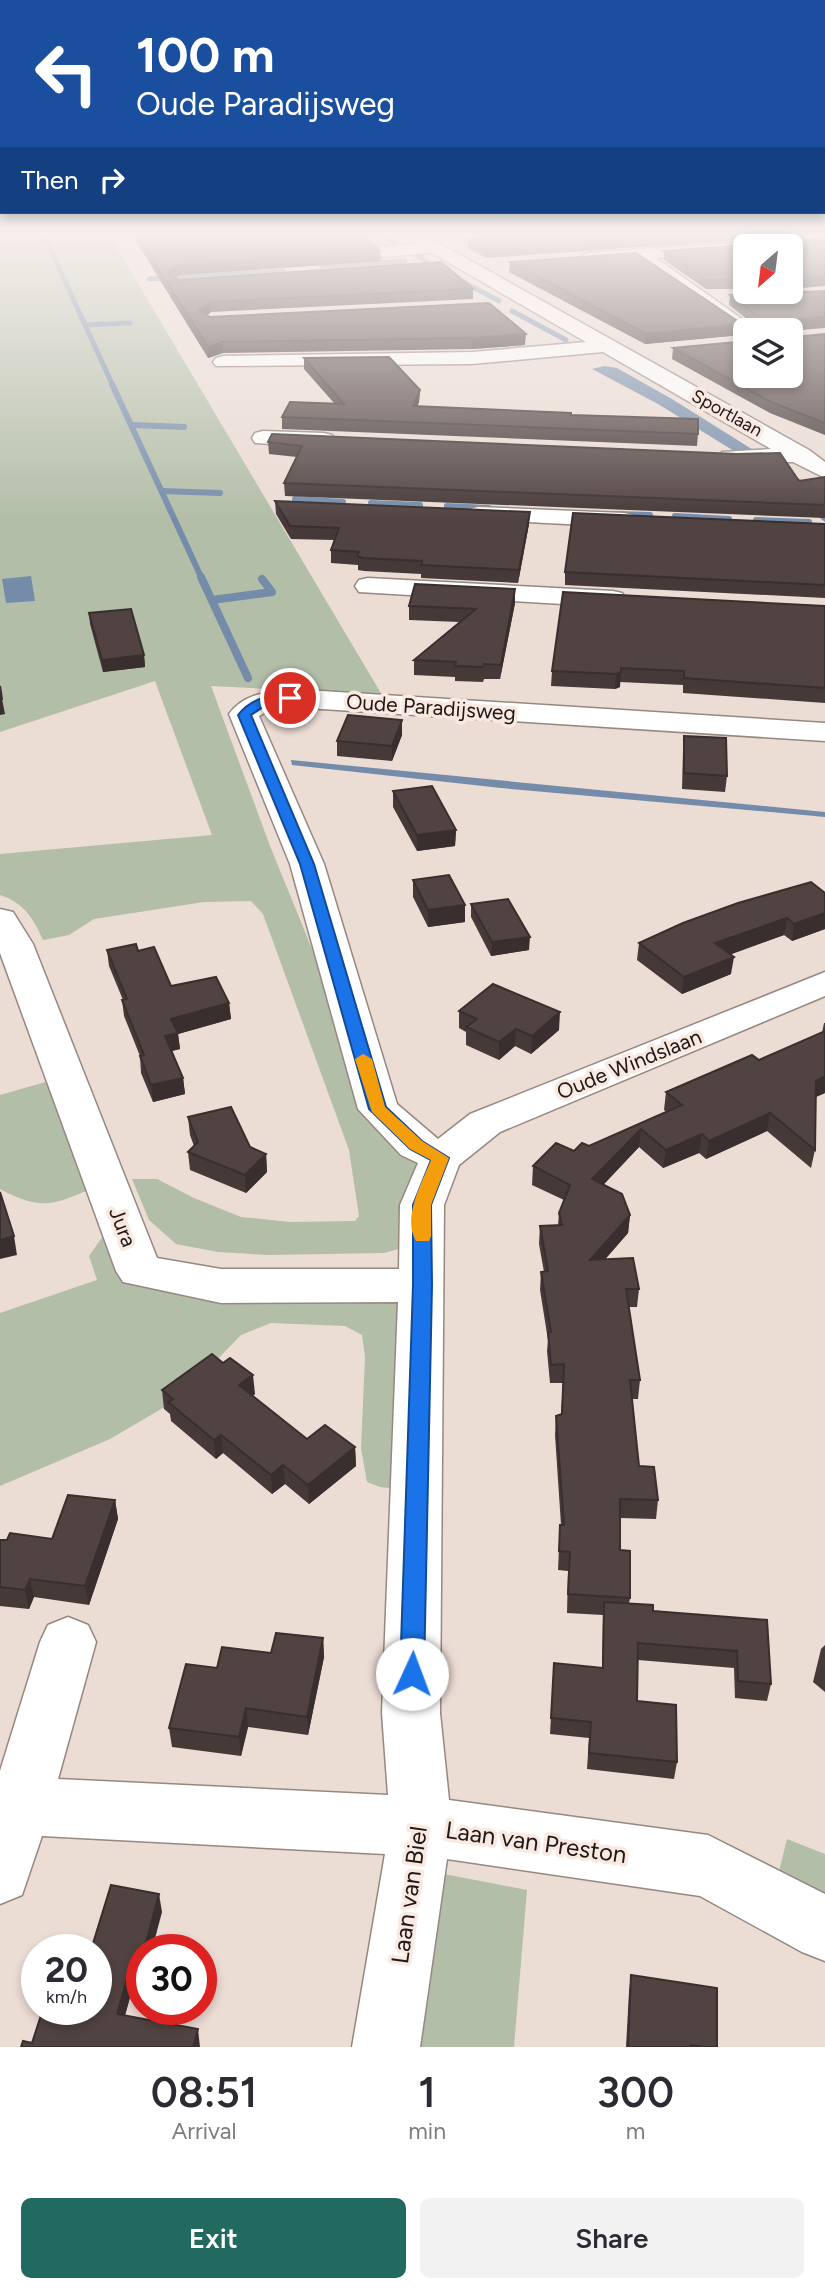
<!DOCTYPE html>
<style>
:root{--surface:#fff;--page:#f2f2f3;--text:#2b2b33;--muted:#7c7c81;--accent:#226a60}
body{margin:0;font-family:Figtree,sans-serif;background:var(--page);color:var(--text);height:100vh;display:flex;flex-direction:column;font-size:26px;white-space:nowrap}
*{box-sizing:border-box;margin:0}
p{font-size:23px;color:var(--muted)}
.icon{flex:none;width:38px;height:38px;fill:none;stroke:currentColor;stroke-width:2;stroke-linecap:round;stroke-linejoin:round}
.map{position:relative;height:2047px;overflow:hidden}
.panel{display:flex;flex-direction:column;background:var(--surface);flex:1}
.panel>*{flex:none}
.hud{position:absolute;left:0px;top:0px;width:826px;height:214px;box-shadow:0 4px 10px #0003;background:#1a4fa0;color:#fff;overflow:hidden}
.needle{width:46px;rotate:208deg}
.buttons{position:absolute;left:733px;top:234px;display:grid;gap:14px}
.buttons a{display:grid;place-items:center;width:70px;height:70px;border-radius:10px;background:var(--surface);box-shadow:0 4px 10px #0003;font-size:35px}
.speed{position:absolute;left:21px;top:1934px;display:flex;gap:14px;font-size:35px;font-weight:700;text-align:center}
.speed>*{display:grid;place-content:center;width:91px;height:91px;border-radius:50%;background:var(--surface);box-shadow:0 4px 10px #0003;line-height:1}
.speed small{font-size:18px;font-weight:400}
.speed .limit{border:10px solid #d22;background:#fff;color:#111}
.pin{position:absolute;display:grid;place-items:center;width:60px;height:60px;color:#fff;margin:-30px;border:4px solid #fff;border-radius:50%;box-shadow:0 2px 7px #0007}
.me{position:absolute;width:77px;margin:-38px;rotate:2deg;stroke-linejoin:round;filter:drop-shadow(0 0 5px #0008)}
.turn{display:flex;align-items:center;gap:24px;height:147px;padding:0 21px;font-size:32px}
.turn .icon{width:91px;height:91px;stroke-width:2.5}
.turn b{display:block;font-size:49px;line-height:60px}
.then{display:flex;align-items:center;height:66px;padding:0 21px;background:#0003;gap:14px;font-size:26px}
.eta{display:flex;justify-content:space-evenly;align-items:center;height:119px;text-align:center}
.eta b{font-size:42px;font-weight:600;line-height:49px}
.button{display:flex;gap:14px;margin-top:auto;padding:14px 21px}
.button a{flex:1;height:80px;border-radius:10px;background:var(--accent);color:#fff;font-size:28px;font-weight:600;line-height:80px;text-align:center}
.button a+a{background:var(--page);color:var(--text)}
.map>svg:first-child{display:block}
</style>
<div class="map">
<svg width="825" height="2047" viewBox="0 0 825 2047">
<rect width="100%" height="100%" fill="#ebdcd4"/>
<g fill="#b2bea8">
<path d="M0 233H108L382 695 211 686 270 846 385 1128 418 1157 419 1173 402 1248 384 1253 267 1255 218 1252 176 1244 149 1220 132 1179H157L194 1198 241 1217 290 1222 355 1221 359 1216 349 1150 263 914 251 901 204 902 94 919 69 935 43 940C33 918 24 903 0 895V854L212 835 155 681 0 732Z"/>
<path d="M56 1079 92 1188C53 1206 39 1210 0 1189V1095Z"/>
<path d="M110 1226 134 1257 407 1296 419 1491 380 1487 367 1482 361 1448 365 1357 362 1335 345 1326 271 1323 241 1335 180 1398 110 1439 0 1486V1313L97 1280 89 1256Z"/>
<path d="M787 1839 825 1854V1934L772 1900Z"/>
<path d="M444 1874 527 1890 514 2047H404Z"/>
</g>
<g fill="#748caa">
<path d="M604 366 617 368 672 399 825 495V522L742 456 658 404 592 369Z"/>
<path d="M31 576 35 601 6 603 2 579Z"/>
<path d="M291 760 825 812V817L501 788 292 765Z"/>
</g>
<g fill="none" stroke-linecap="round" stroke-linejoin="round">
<g stroke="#748caa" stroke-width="5">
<path d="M43 233 113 386"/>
<path d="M379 233 403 248"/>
<path d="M415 254 426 261"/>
<path d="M322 266 405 261"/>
<path d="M456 278 499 301"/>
<path d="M149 279 283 271"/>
<path d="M512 311 566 340"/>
<path d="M85 325 130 323"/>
</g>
<g stroke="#748caa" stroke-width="6">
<path d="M112 384 202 579"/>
<path d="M133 425 184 427"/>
<path d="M162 491 220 493"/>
<path d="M295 499 343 502"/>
<path d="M371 503 420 505"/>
<path d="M447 506 489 508"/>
<path d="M616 514 650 515"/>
<path d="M675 516 729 519"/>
<path d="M756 520 809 522"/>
</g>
<g stroke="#748caa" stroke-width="8">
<path d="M201 577 248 678"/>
<path d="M212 600 272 592 262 579"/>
</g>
<g stroke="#968880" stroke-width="3">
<g id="street">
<path d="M401 233H421L809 450 825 462V478L793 462H722L719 457 722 452 771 449 603 352 472 364 216 366 213 362 216 358 223 356 472 352 586 342 432 253 329 261 321 256 329 251 417 244Z"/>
<path d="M746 242 754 247H746V252L656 258 759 331H746V335L636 260 587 263 579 258 587 253Z"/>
<path d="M791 285 825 303V316L785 294 791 292Z"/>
<path d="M263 431 324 433 332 435 335 440 332 445 324 447 255 443 252 438 255 433Z"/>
<path d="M478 507 624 513 633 515 636 520 633 525 624 527 470 519 466 514 470 509Z"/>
<path d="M368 578 613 591 622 593 626 599 622 605 613 607 359 592 355 586 359 580Z"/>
<path d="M290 689 825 723V741L290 707 272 709 259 716 324 864 397 1104 438 1139 470 1114 825 972V996L500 1132 459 1165 444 1205 440 1713 449 1800 708 1835 825 1894V1961L802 1952 700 1896 447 1859 420 2047H352L385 1854 42 1836 22 1895 0 1904V1771L40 1642 48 1625 68 1617 88 1625 96 1642 58 1779 388 1795 382 1713 398 1302 221 1303 123 1282 116 1271 0 953V909L13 912 33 944 157 1258 221 1269H399L400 1205 418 1163 401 1155 358 1109 290 864 229 714C243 694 267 692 290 689Z"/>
</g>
</g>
<use href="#street" fill="#fff" fill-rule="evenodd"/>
</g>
<g fill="#463a39">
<path d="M131 233H362L380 251 381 261 179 275 175 278 178 280 473 289V299L211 312 207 315 210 317 489 303 525 345 472 349 223 353 208 358Z"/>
<path d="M536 233 486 258 468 248V239Z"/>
<path d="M825 239V286L791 289V247H746V289H706L664 260V251Z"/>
<path d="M510 262 741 335 645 344 509 272Z"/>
<path d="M825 291V328L790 331H749L750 323H752L729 305 730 295Z"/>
<path d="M825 334V435L770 413 672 359 673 348Z"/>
<path d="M304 358 420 390 419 402 417 407 571 415 698 434 697 446 282 429V417L334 403 304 369Z"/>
<path d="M268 442 799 481 825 477V518L285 496 284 483 297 457 269 454Z"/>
<path d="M275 501 529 524 518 583 421 578V574L364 571 358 570V565L331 563V550L334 540 291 539 276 514Z"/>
<path d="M825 524V598L565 585V572Z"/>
<path d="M515 603 500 679H484L483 682 455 681V677L414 675V660L459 622 409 620V606Z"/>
<path d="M825 606V703L683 693V685L620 682V687L615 689 551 686 552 671Z"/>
<path d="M89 613 144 655 145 667 103 672 90 624Z"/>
<path d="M402 735 392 761 337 756V741Z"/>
<path d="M684 736 727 776 725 792 682 789 683 751Z"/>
<path d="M393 791 456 830 455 846 417 851 393 807Z"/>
<path d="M413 880 465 922 428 927 413 897Z"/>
<path d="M825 893V929L792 941 784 935 730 954 731 974 682 994 637 960 639 943Z"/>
<path d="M471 904 529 950 491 956 471 917Z"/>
<path d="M107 950 138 951 171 986 229 1003 231 1019 178 1034 180 1049 172 1051 183 1078 185 1094 153 1102 141 1073 140 1056 124 1016 122 1000H123L109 966Z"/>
<path d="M459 1011 559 1030 531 1054 515 1046 499 1060 466 1045V1032L459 1028Z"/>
<path d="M824 1023H825V1093L816 1097 815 1150 811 1168 767 1131 706 1159 699 1153 663 1168 639 1147 603 1185 630 1215 628 1233 605 1259 639 1289 637 1307H629L640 1380 638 1399H632L639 1466 658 1500 656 1519 620 1518V1550L630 1598 629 1604 653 1611 767 1620 771 1684 767 1701 735 1698 734 1668 638 1660 637 1701 677 1762 674 1779 587 1769 589 1738 550 1734 554 1663 602 1668 603 1615 567 1613 568 1571 558 1570 560 1525H561L555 1435 556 1416 561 1414 563 1383H550L547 1351 548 1340 540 1290 541 1272H544L539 1244 540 1226 558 1225 559 1213 564 1200 532 1185 533 1166 589 1146 667 1112 664 1110 666 1092 759 1060 822 1033Z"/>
<path d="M188 1117 266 1154 267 1172 246 1193 190 1170 188 1152 194 1146 190 1135Z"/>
<path d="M162 1390 255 1394 252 1396 307 1439 355 1447 356 1466 309 1504 285 1484 272 1494 223 1453 216 1459 171 1421 170 1414 164 1409Z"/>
<path d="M115 1500 118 1519 89 1605 34 1597 29 1609 0 1606V1540H7L52 1539Z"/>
<path d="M323 1638 324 1657 308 1735 248 1727 241 1756 172 1747 169 1728 217 1668Z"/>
<path d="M825 1645V1692L813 1682 821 1649Z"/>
<path d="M162 1912 142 1950V1980L135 1979 125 2016 32 2043Z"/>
<path d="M631 1975 717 2047H626L629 1992Z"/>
</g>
<g fill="#392f2e">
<path d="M708 233 825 234 486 258V249Z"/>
<path d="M380 251 381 261 179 275 168 284 167 274 178 265Z"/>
<path d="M825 276V285L791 289 792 280Z"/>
<path d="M210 302 211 312 200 321 199 310Z"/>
<path d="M825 317V327L789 331 790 323 792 320Z"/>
<path d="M742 324 741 335 645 344 646 334Z"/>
<path d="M526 334 525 345 472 349V338Z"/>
<path d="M222 342 223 353 208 358V347Z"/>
<path d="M420 390 419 402 413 418V406Z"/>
<path d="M530 512 529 524 518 583 519 570Z"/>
<path d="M515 589V603L500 679 501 665Z"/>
<path d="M144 655 145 667 103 672 102 660Z"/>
<path d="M621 672 620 687 615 689 616 674Z"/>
<path d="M2 699 5 714 0 715V700Z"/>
<path d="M402 720V735L392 761V746Z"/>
<path d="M456 830 455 846 417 851V835Z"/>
<path d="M465 905V922L428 927V910Z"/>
<path d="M825 913V929L792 941 794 924Z"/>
<path d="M787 918 784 935 713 961 715 943Z"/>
<path d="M530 937 529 950 491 956 492 942Z"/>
<path d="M734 957 731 974 682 994 684 977Z"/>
<path d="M229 1003 231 1019 178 1034 180 1049 167 1052 165 1036 171 1019Z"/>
<path d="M560 1012 559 1030 531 1054 532 1036Z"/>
<path d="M516 1029 515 1046 499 1060V1042Z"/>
<path d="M825 1076V1093L813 1098 816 1081Z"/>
<path d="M183 1078 185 1094 153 1102 151 1085Z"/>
<path d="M770 1113 767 1131 706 1159 709 1141Z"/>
<path d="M641 1129 639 1147 591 1198 592 1179Z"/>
<path d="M702 1134 699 1153 663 1168 666 1150Z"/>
<path d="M266 1154 267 1172 246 1193 245 1175Z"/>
<path d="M630 1215 628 1233 589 1278 590 1260Z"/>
<path d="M14 1236 17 1255 0 1259V1240Z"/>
<path d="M253 1375 255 1394 241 1404 239 1385Z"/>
<path d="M221 1435 223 1453 216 1459 214 1440Z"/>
<path d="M355 1447 356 1466 309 1504 308 1485Z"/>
<path d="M283 1465 285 1484 272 1494 271 1475Z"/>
<path d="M115 1500 118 1519 89 1605 85 1586Z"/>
<path d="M30 1579 34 1597 29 1609 25 1590Z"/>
<path d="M323 1638 324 1657 308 1735 307 1717Z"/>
<path d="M246 1708 248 1727 241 1756 239 1737Z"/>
<path d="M159 1894 162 1912 152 1950H144Z"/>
<path d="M132 1961 135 1979 120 2032 117 2014Z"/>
<path d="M198 2029 200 2047H193Z"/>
</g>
<g fill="#514342" stroke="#392f2e" stroke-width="2">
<path d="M136 233H362L380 251 178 265 167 274 178 280 441 262 473 289 210 302 199 310 210 317 489 303 526 334 472 338 222 342 208 347Z"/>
<path d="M536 233H708L486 249 468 239Z"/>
<path d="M825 239V276L792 280H791V247H746V280H707L664 251 747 245 750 240Z"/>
<path d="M636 253 742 324 646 334 510 262Z"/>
<path d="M825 291V317L792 320 790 323V331H749L750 323H760L763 320 730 295Z"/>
<path d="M825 334V423L771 402 673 348 746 341V376H791V336L793 337Z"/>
<path d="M389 357 420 390 413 406 571 413V415L698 419V434L282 417 290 402 344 404 304 358Z"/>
<path d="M272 434 737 454 780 453 799 481 825 477V505L284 483 302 446 268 442Z"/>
<path d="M275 501 530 512 519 570 421 565 422 561 363 558 357 556 359 552 331 550 339 528 290 526Z"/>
<path d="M573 513 825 524V585L565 572Z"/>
<path d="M415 584 515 589 501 665 484 664 483 667 455 666 456 662 414 660 476 609 409 606Z"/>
<path d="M563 592 825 606V688L684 678V671L621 668V672L616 674 552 671Z"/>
<path d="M131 609 144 655 102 660 89 613Z"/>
<path d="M0 686 2 699 0 700Z"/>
<path d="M348 715 402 720 392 746 337 741Z"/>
<path d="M684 736 726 738 727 776 684 773Z"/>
<path d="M432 786 456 830 417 835 393 791Z"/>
<path d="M449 875 465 905 428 910 413 880Z"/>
<path d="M811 882 825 893V913L794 924 787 918 715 943 734 957 684 977 639 943 683 923 738 903Z"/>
<path d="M508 899 530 937 492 942 471 904Z"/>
<path d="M136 944 138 951 154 947 171 986 216 977 229 1003 171 1019 178 1033 165 1036 183 1078 151 1085 140 1056 144 1055 122 1000 127 999 107 950Z"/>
<path d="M493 984 560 1012 532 1036 516 1029 499 1042 466 1027 477 1019 459 1011Z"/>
<path d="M825 1031V1076L816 1081 815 1150 770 1113 709 1141 702 1134 666 1150 641 1129 592 1179 622 1194 630 1215 590 1260 633 1258 639 1289H626L640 1380H630L639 1466 654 1467 658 1500 620 1499V1550L630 1551V1598L568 1594 570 1552 559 1551 560 1525H564L556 1416 562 1414 564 1364 551 1365 548 1332H551L541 1272 548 1271 540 1226 562 1225 559 1213 570 1185 533 1166 556 1143 574 1151 582 1143 589 1146 682 1105 666 1092 752 1055 759 1060Z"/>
<path d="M231 1107 250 1147 266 1154 245 1175 188 1152 198 1142 188 1117Z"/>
<path d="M0 1192 14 1236 0 1240Z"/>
<path d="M212 1354 223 1363 230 1358 253 1375 239 1385 307 1439 325 1425 355 1447 308 1485 283 1465 271 1475 221 1435 214 1440 168 1402 173 1399 162 1390Z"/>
<path d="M68 1495 115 1500 85 1586 30 1579 25 1590 0 1587V1540H7L10 1533 52 1539Z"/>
<path d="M604 1602 653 1605V1611L767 1620 771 1684 738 1681 737 1651 638 1643 637 1701 676 1705 677 1762 589 1753 591 1722 551 1718 554 1663 603 1668Z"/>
<path d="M276 1633 323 1638 307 1717 246 1708 239 1737 169 1728 186 1664 217 1668 222 1647 271 1653Z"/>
<path d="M111 1885 159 1894 144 1950H142L140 1962 132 1961 117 2014 198 2029 193 2047H21L23 2041 32 2043 43 2009H96V1950H91Z"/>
<path d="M631 1975 717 1988V2047H703L691 2045V2047H628Z"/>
</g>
<linearGradient id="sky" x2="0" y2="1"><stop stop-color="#79a4cf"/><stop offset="0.45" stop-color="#f6efec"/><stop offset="1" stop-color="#f6efec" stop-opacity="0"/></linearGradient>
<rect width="825" height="520" fill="url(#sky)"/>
<path fill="#1a73e8" stroke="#114b97" stroke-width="2" d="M290 694 295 695V700L268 704 251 715 314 864 386 1107 422 1141 449 1158 431 1205 432 1285 424 1674 420 1682 412 1685 404 1682 400 1674 413 1285V1205L431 1160 410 1149 369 1109 300 864 238 715C252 697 269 696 290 694Z"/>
<path fill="#f59e0b" d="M363 1054 372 1059 385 1107 422 1141 449 1158 431 1205V1236L429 1241H416C402 1217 422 1183 431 1160L410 1149 372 1112 355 1059Z"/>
<g text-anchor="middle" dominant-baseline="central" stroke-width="7" stroke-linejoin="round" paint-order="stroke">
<g font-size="18" fill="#1e1916" stroke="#f9e9e1">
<text transform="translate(727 413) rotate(29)">Sportlaan</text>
</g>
<g font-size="21" fill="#1e1916" stroke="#f9e9e1">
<text transform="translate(431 707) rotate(4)">Oude Paradijsweg</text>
<text transform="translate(629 1064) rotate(-22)">Oude Windslaan</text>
<text transform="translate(123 1227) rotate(69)">Jura</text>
</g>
<g font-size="24" fill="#1e1916" stroke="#f9e9e1">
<text transform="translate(536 1842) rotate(8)">Laan van Preston</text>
<text transform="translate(409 1895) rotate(-82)">Laan van Biel</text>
</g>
</g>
</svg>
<div class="buttons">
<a><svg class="needle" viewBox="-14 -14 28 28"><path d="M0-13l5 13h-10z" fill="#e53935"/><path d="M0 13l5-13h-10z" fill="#7c7c81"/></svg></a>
<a><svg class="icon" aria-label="layers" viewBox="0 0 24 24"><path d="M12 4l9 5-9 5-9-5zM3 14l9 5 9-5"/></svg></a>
</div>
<div class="speed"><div>20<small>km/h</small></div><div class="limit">30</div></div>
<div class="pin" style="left:290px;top:698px;background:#d93025"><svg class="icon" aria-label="arrive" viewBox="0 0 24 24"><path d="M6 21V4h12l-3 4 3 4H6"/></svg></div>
<svg class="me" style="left:412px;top:1674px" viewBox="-20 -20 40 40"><circle r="19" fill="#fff"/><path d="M0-13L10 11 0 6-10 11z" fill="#1a73e8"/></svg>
<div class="hud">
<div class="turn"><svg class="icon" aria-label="left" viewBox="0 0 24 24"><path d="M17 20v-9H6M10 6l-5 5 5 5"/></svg><div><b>100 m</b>Oude Paradijsweg</div></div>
<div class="then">Then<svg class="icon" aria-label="right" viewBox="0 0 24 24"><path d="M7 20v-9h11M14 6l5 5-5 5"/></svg></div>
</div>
</div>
<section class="panel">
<div class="eta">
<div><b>08:51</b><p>Arrival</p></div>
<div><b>1</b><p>min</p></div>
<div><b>300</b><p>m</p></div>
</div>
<div class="button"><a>Exit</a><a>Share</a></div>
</section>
